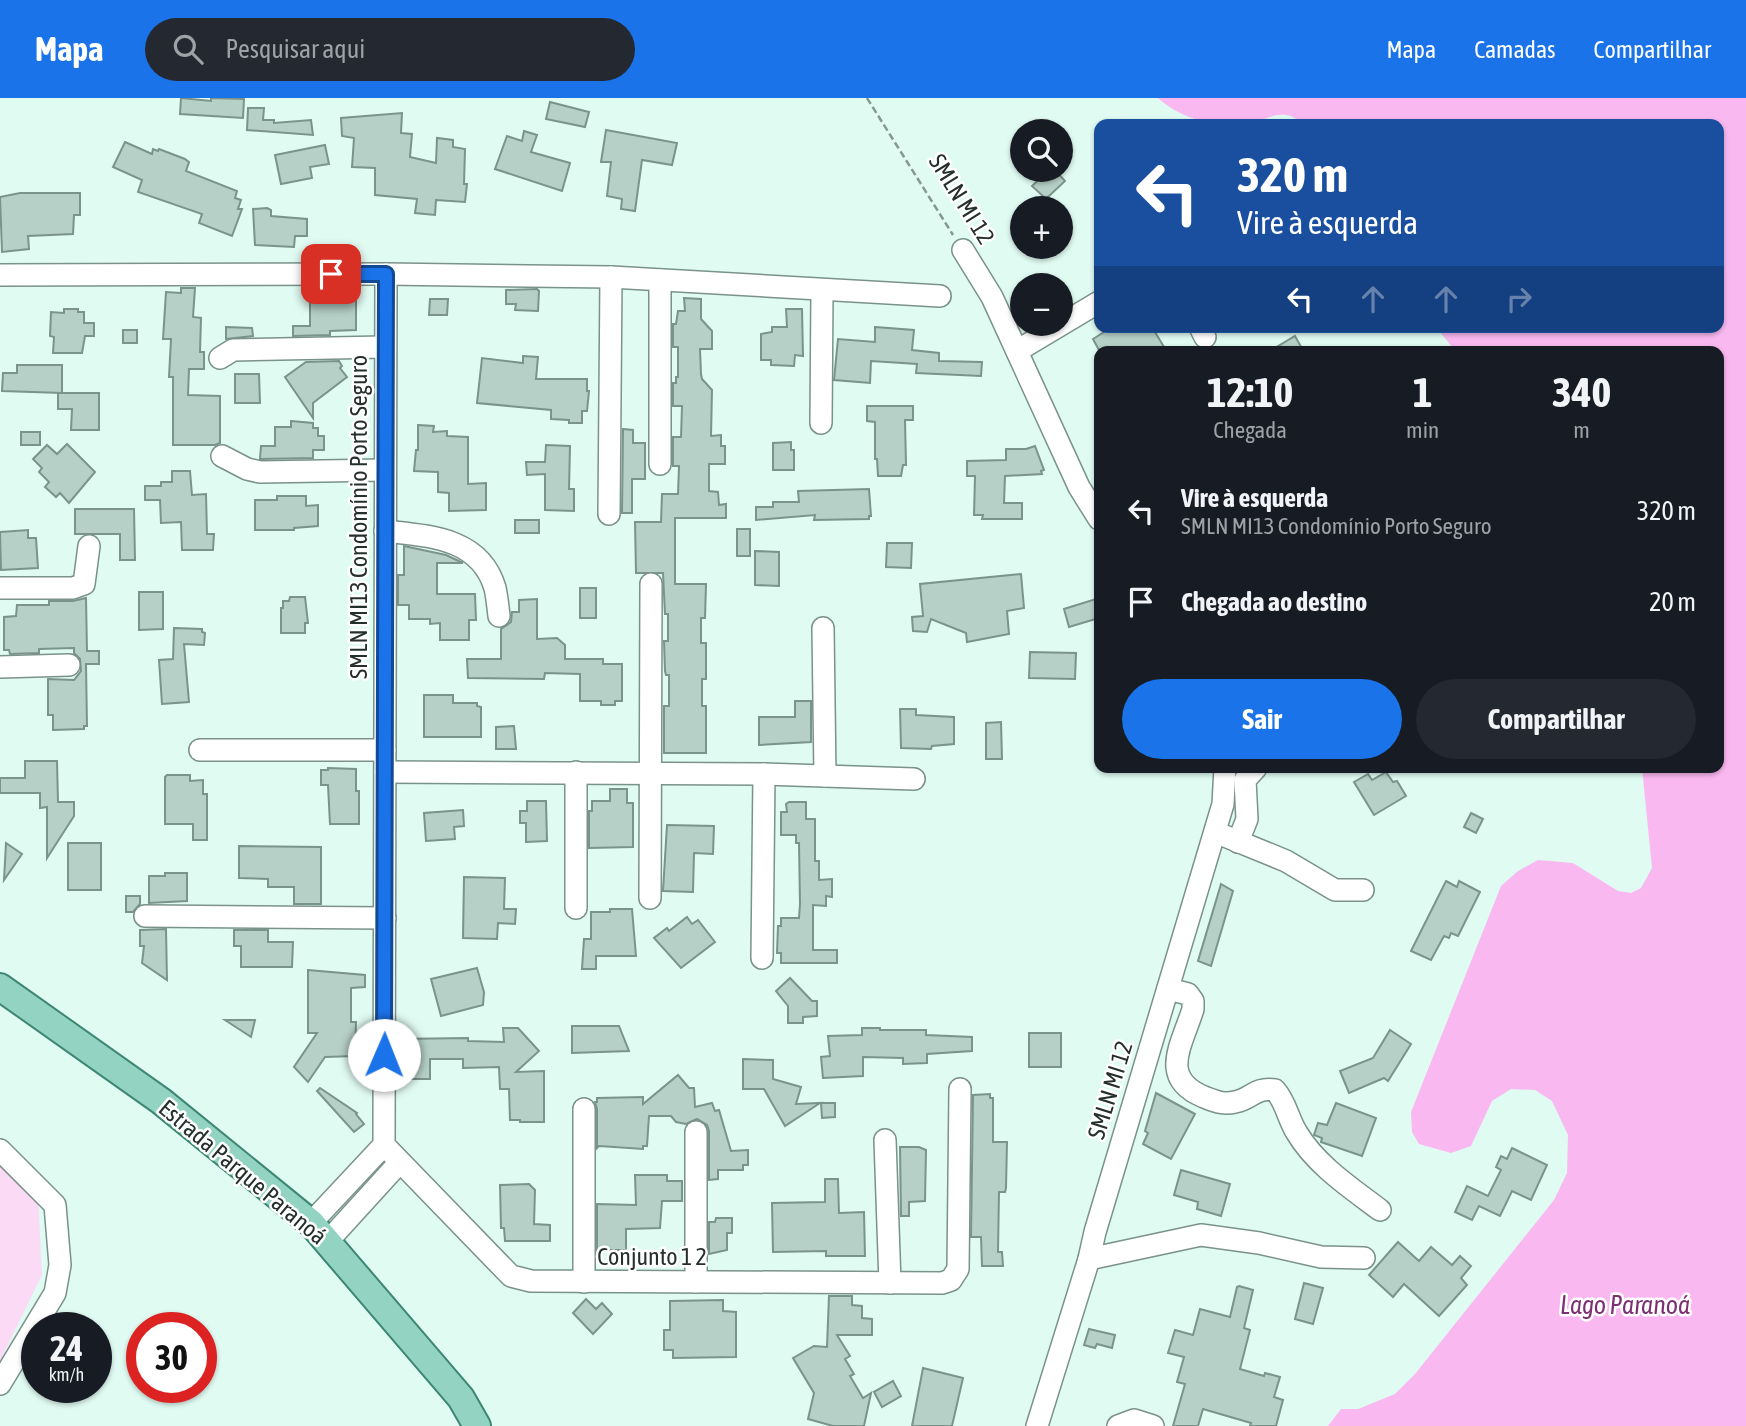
<!DOCTYPE html>
<html lang="pt">
<meta charset="utf-8">
<style>
:root{--surface:#171b24;--page:#242831;--text:#f1f3f6;--muted:#9ea1a6;--accent:#1a73e8}
body{margin:0;font-family:"Asap Condensed",sans-serif;background:var(--page);color:var(--text);height:100vh;display:flex;flex-direction:column;font-size:26px;white-space:nowrap}
*{box-sizing:border-box;margin:0}
p{font-size:23px;color:var(--muted)}
.icon{flex:none;width:38px;height:38px;fill:none;stroke:currentColor;stroke-width:2;stroke-linecap:round;stroke-linejoin:round}
.map{position:relative;flex:1;overflow:hidden}
.panel{position:absolute;left:1094px;top:248px;width:630px;height:427px;display:flex;flex-direction:column;background:var(--surface);border-radius:14px;box-shadow:0 2px 5px #0004}
.panel>*{flex:none}
.top-card{position:absolute;left:1094px;top:21px;width:630px;height:214px;border-radius:14px;box-shadow:0 2px 5px #0004;background:#1a4fa0;color:#fff;overflow:hidden}
.fabs{position:absolute;left:1010px;top:21px;display:grid;gap:14px}
.fabs a{display:grid;place-items:center;width:63px;height:63px;border-radius:50%;background:var(--surface);box-shadow:0 2px 5px #0004;font-size:35px}
.speed{position:absolute;left:21px;top:1214px;display:flex;gap:14px;font-size:35px;font-weight:700;text-align:center}
.speed>*{display:grid;place-content:center;width:91px;height:91px;border-radius:50%;background:var(--surface);box-shadow:0 2px 5px #0004;line-height:1}
.speed small{font-size:18px;font-weight:400}
.speed .limit{border:10px solid #d22;background:#fff;color:#111}
.pin{position:absolute;display:grid;place-items:center;width:60px;height:60px;color:#fff;margin:-30px;border-radius:14px;box-shadow:0 4px 10px #0006}
.me{position:absolute;width:77px;margin:-38px;rotate:1deg;stroke-linejoin:round;filter:drop-shadow(0 0 5px #0008)}
.turn{display:flex;align-items:center;gap:24px;height:147px;padding:0 28px;font-size:32px}
.turn .icon{width:91px;height:91px;stroke-width:2.5}
.turn b{display:block;font-size:49px;line-height:60px}
.lanes{display:flex;align-items:center;height:66px;padding:0 28px;background:#0003;justify-content:center;gap:35px;direction:ltr}
.lanes .off{opacity:.35}
.eta{display:flex;justify-content:space-evenly;align-items:center;height:119px;text-align:center}
.eta b{font-size:42px;font-weight:700;line-height:49px}
.action{display:flex;gap:14px;margin-top:auto;padding:14px 28px}
.action a{flex:1;height:80px;border-radius:42px;background:var(--accent);color:#fff;font-size:28px;font-weight:700;line-height:80px;text-align:center}
.action a+a{background:var(--page);color:var(--text)}
ul{padding:0;list-style:none}
li{display:flex;align-items:center;gap:21px;height:91px;padding:0 28px}
li div{flex:1}
li b{display:block;font-size:26px}
li em{font-style:normal}
header{display:flex;align-items:center;gap:42px;box-sizing:border-box;height:98px;padding:0 35px;background:var(--accent);color:#fff}
header strong{font-size:33px}
nav{display:flex;gap:38px;margin-inline-start:auto;font-size:24px}
.search{width:490px;height:63px;background:var(--page);display:flex;align-items:center;gap:18px;box-sizing:border-box;padding:0 24px;border-radius:38px;color:var(--muted);font-size:26px}
.map>svg:first-child{display:block}
</style>
<header>
<strong>Mapa</strong>
<div class="search"><svg class="icon" aria-label="search" viewBox="0 0 24 24"><circle cx="10" cy="10" r="6"/><path d="M15 15l6 6"/></svg>Pesquisar aqui</div>
<nav><a>Mapa</a><a>Camadas</a><a>Compartilhar</a></nav>
</header>
<div class="map">
<svg width="1746" height="1328" viewBox="0 0 1746 1328">
<rect width="100%" height="100%" fill="#e0fbf2"/>
<path fill="#fbdaf6" d="M0 1059 38 1097 42 1177 0 1263Z"/>
<path fill="#fab8f0" d="M1158 0H1746V1328H1328L1341 1311H1358L1395 1296 1415 1276 1554 1102 1567 1075 1568 1037 1552 1003 1535 992 1511 991 1492 1003 1471 1048 1451 1055 1419 1046 1412 1034 1411 1014 1501 788 1518 773 1538 762 1573 765 1618 793 1631 795 1641 790 1652 770 1642 670H1718V254H1456L1436 229H1718V26H1303C1282 7 1267 23 1246 26 1215 30 1181 21 1158 0Z"/>
<g fill="#b6d0c7" stroke="#7a938b" stroke-width="2">
<path d="M181 0 211 3V0L244 1 243 20 180 16Z"/>
<path d="M550 4 589 14 585 29 546 21Z"/>
<path d="M248 10H264L263 22H274V25L311 22 313 37 247 32Z"/>
<path d="M402 15 401 35 412 36 410 59 436 65 437 40 453 42V49L465 51 464 86H467L465 104 436 102 435 117 415 115 417 101 375 97V70L352 69 354 40 342 38 341 20Z"/>
<path d="M606 32 677 45 672 67 642 62 635 113 621 111 622 101 607 98 611 64H601Z"/>
<path d="M524 33 537 37 531 54 570 65 562 93 495 71 507 38 522 43Z"/>
<path d="M125 44 152 56 153 51 158 53 159 51 185 61 189 64 186 73 237 93 235 100 241 102 238 111H242L232 138 199 125 202 116 138 94 142 82 113 69Z"/>
<path d="M325 47 329 66 310 69 312 80 281 86 275 57Z"/>
<path d="M1049 72H1055L1065 83 1046 101 1032 88Z"/>
<path d="M20 95H80V117H74L73 136 28 138 29 151 2 154 0 99Z"/>
<path d="M267 110 271 112V118L307 121V138H295L294 149 255 147 253 111Z"/>
<path d="M181 190H195L193 219 201 220 200 254H204V271H189L188 297 220 298V345L215 347H173V279H169L171 241H163L166 194 181 195Z"/>
<path d="M537 191 539 193 538 213 515 212 516 206H506V192Z"/>
<path d="M317 195H356V232L330 233V237L293 238V228H310V198H317Z"/>
<path d="M684 200 701 201V221L712 233V251H700L701 276 702 281 712 292 711 338 721 337V348H725V366H709V393L718 394 719 407 726 406V420H675V486H706L705 520H701V545H706V581H702V608H706V655H664V608H669V577H666L665 573 664 543H668V516H665L663 475H636L635 424H661L662 396H678L679 368H673V339H681L682 308H673V285H676V279H678V249H673V226H676L678 213H685Z"/>
<path d="M430 201H448L447 217H429Z"/>
<path d="M64 211H78V214H84V225H94V238H85L82 255H53L54 239 50 238 51 214 64 215Z"/>
<path d="M786 211H802L803 258 795 257 794 268 771 267V262H761V236L772 234V229H787Z"/>
<path d="M226 229 252 230 253 238 226 241Z"/>
<path d="M875 229 914 232 912 252 939 255V263L982 264 981 278 916 275 917 266 871 263 870 285 834 282 838 241 875 244Z"/>
<path d="M1112 229H1152L1167 254H1100L1093 241Z"/>
<rect x="123" y="232" width="14" height="13"/>
<path d="M1295 238 1304 254H1268Z"/>
<path d="M523 258 538 259 536 281H587V293H589L587 313H582V325H569V322L551 321V312L477 305 482 260 523 265Z"/>
<path d="M339 263 342 268 340 270 347 279 313 305V320L285 279 306 264Z"/>
<path d="M17 267H62V295L2 293 3 275H17Z"/>
<path d="M235 276H259L260 305H235Z"/>
<path d="M58 295H99V332H71L72 311H58Z"/>
<path d="M867 308H913V322H905L906 367H903L901 378H878L877 361H875V324L867 323Z"/>
<path d="M291 323 313 325V330H318V338H324V352H313V360L260 361 261 348H275V329H291Z"/>
<path d="M418 327 434 328 433 334 447 333V338L468 339V386L486 385V412L449 413V395L438 394V374L414 373 416 352H418Z"/>
<path d="M623 331 633 332V345H645V381H632V415H622Z"/>
<rect x="21" y="334" width="19" height="13"/>
<path d="M791 344V352H794V372H773V345Z"/>
<path d="M67 346 95 374 69 405 60 395 56 399 45 389 49 384 39 374 42 370 33 361 47 347 57 356Z"/>
<path d="M546 347 570 348 569 391H574V413L545 412V376L527 377 526 364H545Z"/>
<path d="M1035 348 1044 372 1041 373 1042 376 1005 378 1004 405H1022V421H982L983 417H974L975 378H967V363L1006 362V351H1026Z"/>
<path d="M172 373H190L192 397 206 396 207 436H214L213 452H182L181 424 161 425 160 402H145V388H161V384H172Z"/>
<path d="M869 391 871 418H869V421L814 422 815 417 756 422V409H773V404H799L798 393Z"/>
<path d="M277 398H306V408L318 407V428L294 430V432H255V402H277Z"/>
<path d="M75 411H134L135 462H120V436H75Z"/>
<rect x="515" y="422" width="24" height="13"/>
<rect x="737" y="431" width="13" height="27"/>
<path d="M28 432V440H36L38 470 1 472 0 434Z"/>
<path d="M887 445H912L911 470 886 469Z"/>
<path d="M404 448 446 457 463 465H437V496H475L476 522H469V542H440V525L430 526V521H409V507H398V477H404Z"/>
<path d="M755 453 779 454V488L755 487Z"/>
<path d="M1021 476 1024 510 1007 513 1009 536 967 544 966 535 931 521 927 534 913 533 912 519 923 518 920 486Z"/>
<rect x="580" y="490" width="16" height="30"/>
<path d="M139 494H163V531L139 532Z"/>
<path d="M290 499H305L308 525H305V535H281V510H283V503H289Z"/>
<path d="M86 500 87 553H99V566H86L87 628H84V631L53 632V617H48V581L74 582 81 573 80 561 74 555V550L39 551V555L10 556 9 552H4V519L16 518 17 507H49V503H73Z"/>
<path d="M1099 500V520L1069 529 1064 511Z"/>
<path d="M537 501V541L557 540 565 547V561H603V566H622V603H615V607H601V603H580V576L545 575 544 581 468 580 467 561H501V531L511 524 512 514H519V502Z"/>
<path d="M174 530 202 531V534L205 535 204 547 184 546 189 604 162 606 159 562 173 561Z"/>
<path d="M1030 554 1076 555 1075 581 1029 580Z"/>
<path d="M424 597H453V605H477V608L481 609V639H424Z"/>
<path d="M795 603H811V644L759 647V619H795Z"/>
<path d="M900 611H916V617L954 619V646L932 648 931 651 901 650Z"/>
<path d="M1001 624 1002 661H986V625Z"/>
<path d="M514 628 516 651H496V629Z"/>
<path d="M25 663H57L58 704H74V718L47 760V709L40 710V695H0V680H25Z"/>
<path d="M328 670 356 671V693H359V726H330L328 687H321V672H328Z"/>
<path d="M1386 674 1393 684 1397 683 1406 698 1374 717 1354 684 1368 676 1372 682Z"/>
<path d="M167 677H190V683L203 682V696H207V742H193V726H165V679Z"/>
<path d="M610 691H627V705H633V749L589 750V713H592V703H610Z"/>
<path d="M527 703H546L547 743 526 744V725H520V713H527Z"/>
<path d="M789 704H806V721H815V763H819V782L832 781V799L826 798V808L813 807V852H837V865H781V855H777L778 828H781V820H799L800 806 799 745H796V737H781V714H787L786 706Z"/>
<path d="M463 712 464 728 454 729 455 741 426 743 424 715Z"/>
<path d="M1471 715 1483 721 1476 735 1464 729Z"/>
<path d="M667 727 714 728 713 756 694 755 693 794 663 793Z"/>
<path d="M6 745 22 756 4 782Z"/>
<rect x="68" y="745" width="33" height="47"/>
<path d="M239 748 321 749V806H294V789H268V781L239 780Z"/>
<path d="M165 775H187V803L149 805V778H165Z"/>
<path d="M464 779 505 780 504 811H516L515 826 498 825 497 841 463 840Z"/>
<path d="M1446 783 1457 789 1459 783 1480 794 1458 838 1451 835 1449 840 1444 838 1431 862 1411 853Z"/>
<path d="M1221 786 1233 793 1211 868 1198 863Z"/>
<path d="M126 798H140V806L133 814H126Z"/>
<path d="M610 811H632L636 858H596V871H582L584 841H591V814H610Z"/>
<path d="M687 819 692 826 698 822 715 844 681 870 654 840 667 830 669 833Z"/>
<path d="M166 831 167 882 142 865 144 848H140V832Z"/>
<path d="M234 832H268V844H293L292 869H241V848H234Z"/>
<path d="M477 870 484 894 483 907 441 918 431 881Z"/>
<path d="M308 872 365 877V889L351 890V924H356L355 958 325 959 308 984 294 969 317 935H308Z"/>
<path d="M790 880 812 903H817V918L803 919V925H788V908L776 893Z"/>
<path d="M225 922H255L251 939Z"/>
<path d="M572 928H619L629 953 572 955Z"/>
<path d="M503 930H518L539 953 516 974 544 973V1024H520V1022H510L509 991H500L499 969 463 970V961H430V981H397V941L468 940V943L504 944Z"/>
<path d="M862 930H880V932H926V937L972 939V953L927 956V965L903 966V960L863 959V978L823 980 821 959 830 958 828 938 862 937Z"/>
<path d="M1390 932 1411 946 1388 983 1384 980 1349 995 1340 973 1373 960Z"/>
<rect x="1029" y="935" width="32" height="34"/>
<path d="M743 961 773 962V981L801 989 796 1006 820 1005 785 1028 764 991H743Z"/>
<path d="M678 977 689 990H694L695 1009 712 1005 715 1013 719 1012 731 1053 748 1052V1067H743V1072H718V1081L709 1082V1033L707 1027 697 1021 686 1026 676 1024 671 1018H649L647 1048H643V1051L599 1048 597 1050V1011L595 1004H597V1000L643 999V1006Z"/>
<path d="M320 990 357 1015 356 1016 364 1026 354 1034 317 993Z"/>
<path d="M1156 995 1195 1016 1171 1061 1143 1046 1148 1035 1145 1033Z"/>
<path d="M990 996V1000H993V1044H1007L1006 1090 1005 1094H999L998 1154H1002L1003 1168H982L981 1139H971L973 997Z"/>
<path d="M821 1005H835V1019L822 1020Z"/>
<path d="M1336 1005 1376 1020 1362 1058 1321 1044 1322 1040 1314 1037 1318 1025 1327 1027Z"/>
<path d="M900 1049H919L926 1052 925 1103 909 1104V1118H901Z"/>
<path d="M1512 1050 1547 1067 1531 1102 1512 1093 1500 1118 1479 1108 1472 1122 1455 1114 1467 1088 1488 1098 1501 1072 1496 1069 1501 1058 1507 1061Z"/>
<path d="M1181 1072 1230 1086 1221 1118 1197 1111 1198 1104 1174 1097Z"/>
<path d="M635 1077H667V1083H682V1103H662L660 1130 626 1131V1152H602L601 1159H597V1106L636 1107Z"/>
<path d="M825 1081H838L839 1115 864 1114 865 1158H826V1153L773 1154 772 1105 825 1104Z"/>
<path d="M529 1086 535 1092 534 1126 550 1127V1143H505L504 1130H501L500 1087Z"/>
<path d="M716 1120H732V1135H727V1152L709 1156V1124H715Z"/>
<path d="M1398 1144 1419 1163 1431 1149 1452 1167 1460 1158 1471 1168 1461 1180 1467 1187 1439 1218 1404 1186 1393 1199 1369 1177Z"/>
<path d="M1304 1185 1323 1190 1313 1226 1295 1221Z"/>
<path d="M1239 1188 1253 1192 1244 1230 1250 1232 1240 1271 1264 1278 1265 1275 1280 1279 1274 1299 1283 1302 1276 1328H1250L1251 1325 1203 1311 1198 1328H1173L1185 1286 1177 1284 1184 1259 1168 1255 1175 1232 1193 1237 1200 1211 1230 1219 1237 1189Z"/>
<path d="M829 1198H852V1207L862 1208V1220L872 1221V1237H837L850 1258 845 1261 854 1276 850 1278 863 1300 871 1295 864 1328H833L808 1321 814 1295 793 1260 814 1248 827 1249Z"/>
<path d="M586 1201 596 1211 602 1205 612 1216 593 1236 573 1215Z"/>
<path d="M723 1202V1213L736 1214V1259L673 1260V1252H664V1232H670V1203Z"/>
<path d="M1089 1231 1115 1237 1112 1250 1097 1246 1095 1250 1084 1247Z"/>
<path d="M923 1270 963 1280 952 1328H912Z"/>
<path d="M893 1283 901 1298 882 1309 874 1294Z"/>
</g>
<g fill="none" stroke-linecap="round" stroke-linejoin="round">
<g stroke="#7a928a" stroke-width="24">
<g id="minor">
<path d="M963 152 992 199 1079 389 1099 421"/>
<path d="M386 176 384 1047 511 1178 531 1183 942 1185 951 1182 958 1171 960 991"/>
<path d="M0 177 386 176 611 179 940 198"/>
<path d="M660 182V366"/>
<path d="M1200 229 1205 239"/>
<path d="M1017 253 1099 204"/>
<path d="M220 260 233 252 384 249"/>
<path d="M821 325 822 193"/>
<path d="M222 358 247 371 260 374 384 372"/>
<path d="M609 416 611 179"/>
<path d="M385 433C428 438 480 439 495 490 497 499 498 509 499 518"/>
<path d="M0 490H73L84 486 89 448"/>
<path d="M823 530 825 678"/>
<path d="M0 569 69 567"/>
<path d="M200 652H385"/>
<path d="M385 674 764 676 914 681"/>
<path d="M1215 734 1286 763 1335 792H1363"/>
<path d="M1238 744 1247 721 1245 682 1256 670"/>
<path d="M650 800 651 486"/>
<path d="M576 810V674"/>
<path d="M145 818 385 820"/>
<path d="M762 860 764 676"/>
<path d="M1168 891 1188 896 1193 903V911C1182 947 1158 980 1204 999 1215 1003 1223 1007 1235 1004 1252 1001 1254 989 1275 992 1286 1004 1288 1021 1297 1035 1316 1067 1351 1090 1380 1112"/>
<path d="M584 1011V1184"/>
<path d="M885 1042 890 1185"/>
<path d="M0 1052 55 1107 60 1167 55 1195 0 1286"/>
<path d="M311 1125 384 1047"/>
<path d="M328 1143 399 1065"/>
<path d="M1089 1161 1201 1137 1259 1145 1321 1159 1364 1160"/>
<path d="M696 1184V1034"/>
<path d="M1037 1328 1089 1161 1095 1134 1223 706 1225 670"/>
<path d="M1118 1328 1134 1322 1153 1328"/>
</g>
</g>
<g stroke="#3e8674" stroke-width="30">
<path id="major" d="M0 889 161 1003 311 1125 461 1300 477 1328"/>
</g>
<path stroke="#869892" stroke-width="2.5" stroke-dasharray="7 3.5" stroke-linecap="butt" d="M867 0 953 137"/>
<use href="#minor" stroke="#fff" stroke-width="21"/>
<use href="#major" stroke="#93d3c2" stroke-width="26"/>
</g>
<g fill="none" stroke-linecap="round" stroke-linejoin="round">
<g stroke="#114b97" stroke-width="18">
<path id="route" d="M331 176H386L384 957"/>
</g>
<use href="#route" stroke="#1a73e8" stroke-width="12"/>
</g>
<g text-anchor="middle" dominant-baseline="central" stroke-width="5" stroke-linejoin="round" paint-order="stroke">
<g font-size="24" fill="#252f2c" stroke="#fff">
<text transform="translate(962 101) rotate(58)">SMLN MI 12</text>
<text transform="translate(358 419) rotate(-90)">SMLN MI13 Condomínio Porto Seguro</text>
<text transform="translate(1110 992) rotate(-73)">SMLN MI 12</text>
<text transform="translate(243 1074) rotate(40)">Estrada Parque Paranoá</text>
<text x="652" y="1158">Conjunto 1 2</text>
</g>
<g font-size="26" font-style="italic" fill="#7c3074" stroke="#fff">
<text x="1625" y="1207">Lago Paranoá</text>
</g>
</g>
</svg>
<div class="fabs">
<a><svg class="icon" aria-label="search" viewBox="0 0 24 24"><circle cx="10" cy="10" r="6"/><path d="M15 15l6 6"/></svg></a>
<a>+</a>
<a>−</a>
</div>
<div class="speed"><div>24<small>km/h</small></div><div class="limit">30</div></div>
<div class="pin" style="left:331px;top:176px;background:#d93025"><svg class="icon" aria-label="arrive" viewBox="0 0 24 24"><path d="M6 21V4h12l-3 4 3 4H6"/></svg></div>
<svg class="me" style="left:384px;top:957px" viewBox="-20 -20 40 40"><circle r="19" fill="#fff"/><path d="M0-13L10 11 0 6-10 11z" fill="#1a73e8"/></svg>
<div class="top-card">
<div class="turn"><svg class="icon" aria-label="left" viewBox="0 0 24 24"><path d="M17 20v-9H6M10 6l-5 5 5 5"/></svg><div><b>320 m</b>Vire à esquerda</div></div>
<div class="lanes"><svg class="icon" aria-label="left" viewBox="0 0 24 24"><path d="M17 20v-9H6M10 6l-5 5 5 5"/></svg><svg class="icon off" aria-label="ahead" viewBox="0 0 24 24"><path d="M12 20V5M6 11l6-6 6 6"/></svg><svg class="icon off" aria-label="ahead" viewBox="0 0 24 24"><path d="M12 20V5M6 11l6-6 6 6"/></svg><svg class="icon off" aria-label="right" viewBox="0 0 24 24"><path d="M7 20v-9h11M14 6l5 5-5 5"/></svg></div>
</div>
<section class="panel">
<div class="eta">
<div><b>12:10</b><p>Chegada</p></div>
<div><b>1</b><p>min</p></div>
<div><b>340</b><p>m</p></div>
</div>
<ul>
<li><svg class="icon" aria-label="left" viewBox="0 0 24 24"><path d="M17 20v-9H6M10 6l-5 5 5 5"/></svg><div><b>Vire à esquerda</b><p>SMLN MI13 Condomínio Porto Seguro</p></div><em>320 m</em></li>
<li><svg class="icon" aria-label="arrive" viewBox="0 0 24 24"><path d="M6 21V4h12l-3 4 3 4H6"/></svg><div><b>Chegada ao destino</b></div><em>20 m</em></li>
</ul>
<div class="action"><a>Sair</a><a>Compartilhar</a></div>
</section>
</div>
